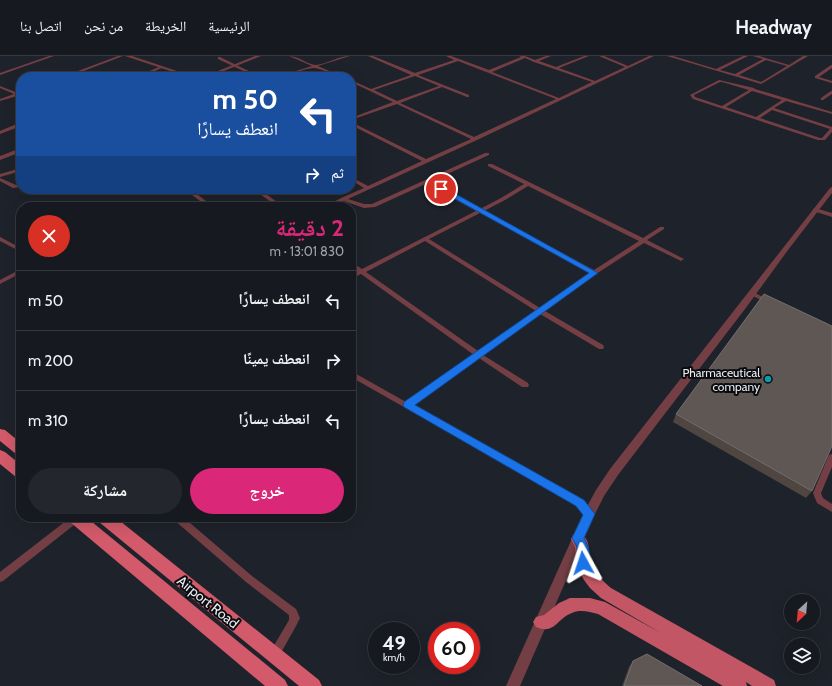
<!DOCTYPE html>
<html lang="ar">
<meta charset="utf-8">
<style>
:root{--surface:#161a20;--page:#23272d;--text:#f1f3f6;--muted:#9ea1a5;--line:#35383e;--accent:#db2777}
body{margin:0;font-family:Cabin,"Noto Naskh Arabic",sans-serif;background:var(--page);color:var(--text);direction:rtl;height:100vh;display:flex;flex-direction:column;font-size:15px;white-space:nowrap}
*{box-sizing:border-box;margin:0}
p{font-size:13px;color:var(--muted)}
.icon{flex:none;width:22px;height:22px;fill:none;stroke:currentColor;stroke-width:2;stroke-linecap:round;stroke-linejoin:round}
.map{position:relative;flex:1;overflow:hidden;direction:ltr}
.details{position:absolute;left:16px;top:146px;width:340px;height:320px;display:flex;flex-direction:column;background:var(--surface);border-radius:16px;box-shadow:0 4px 16px #0002,0 0 0 1px var(--line);direction:rtl}
.details>*{flex:none}
.hud{position:absolute;left:16px;top:16px;width:340px;height:122px;border-radius:16px;box-shadow:0 4px 16px #0002,0 0 0 1px var(--line);direction:rtl;background:#1a4fa0;color:#fff;overflow:hidden}
.needle{width:26px;rotate:206deg}
.controls{position:absolute;left:784px;top:538px;display:grid;gap:8px}
.controls a{display:grid;place-items:center;width:36px;height:36px;border-radius:50%;background:var(--surface);box-shadow:0 4px 16px #0002,0 0 0 1px var(--line);font-size:20px}
.speed{position:absolute;left:368px;top:566px;display:flex;gap:8px;font-size:20px;font-weight:700;text-align:center}
.speed>*{display:grid;place-content:center;width:52px;height:52px;border-radius:50%;background:var(--surface);box-shadow:0 4px 16px #0002,0 0 0 1px var(--line);line-height:1}
.speed small{font-size:10px;font-weight:400}
.speed .limit{border:6px solid #d22;background:#fff;color:#111}
.pin{position:absolute;display:grid;place-items:center;width:34px;height:34px;color:#fff;margin:-17px;border:2px solid #fff;border-radius:50%;box-shadow:0 1px 4px #0007}
.me{position:absolute;width:44px;margin:-22px;rotate:355deg;stroke-linejoin:round;filter:drop-shadow(0 0 3px #0008)}
.turn{display:flex;align-items:center;gap:14px;height:84px;padding:0 12px;font-size:18px}
.turn .icon{width:52px;height:52px;stroke-width:2.5}
.turn b{display:block;font-size:28px;line-height:34px}
.then{display:flex;align-items:center;height:38px;padding:0 12px;background:#0003;gap:8px;font-size:15px}
.round{display:grid;place-items:center;flex:none;width:42px;height:42px;border-radius:21px;background:var(--page)}
.head{display:flex;align-items:center;justify-content:space-between;height:68px;padding:0 12px}
h1{font-size:24px;font-weight:800;line-height:30px;color:var(--accent)}
.primary-button{display:flex;gap:8px;margin-top:auto;padding:8px 12px}
.primary-button a{flex:1;height:46px;border-radius:24px;background:var(--accent);color:#fff;font-size:16px;font-weight:800;line-height:46px;text-align:center}
.primary-button a+a{background:var(--page);color:var(--text)}
ul{padding:0;list-style:none}
li{display:flex;align-items:center;gap:12px;height:60px;padding:0 12px;border-top:1px solid var(--line)}
li div{flex:1}
li b{display:block;font-size:15px}
li em{font-style:normal}
header{display:flex;align-items:center;gap:24px;box-sizing:border-box;height:56px;padding:0 20px;background:var(--surface);border-bottom:1px solid var(--line)}
header strong{font-size:19px}
nav{display:flex;gap:22px;margin-inline-start:auto;font-size:14px}
.map>svg:first-child{display:block}
</style>
<header>
<strong>Headway</strong>
<nav><a>الرئيسية</a><a>الخريطة</a><a>من نحن</a><a>اتصل بنا</a></nav>
</header>
<div class="map">
<svg width="832" height="630" viewBox="0 0 832 630">
<rect width="100%" height="100%" fill="#1e222a"/>
<g fill="none" stroke-linecap="round" stroke-linejoin="round">
<g fill="#743f44" fill-rule="evenodd">
<path d="M49 0H54L0 19V17Z"/>
<path d="M118 0H123L68 21H62Z"/>
<path d="M289 0C299 0 308 9 316 9 327 8 338 0 350 0L318 10 343 21C333 21 321 11 313 12 301 13 290 21 277 21L312 10Z"/>
<path d="M368 0H373L415 17 454 4 446 0H451L489 14 521 1 519 0H525L535 4 546 0H551L539 5 556 11 584 0H589L559 12 595 25 625 11 599 0H604L628 10 649 0H654L477 84 348 143 364 148H372L485 97H489V99L375 151 364 152 344 145 331 151H324L341 142 364 132 351 124V121L368 130 422 105 351 69V66L426 103 471 83 397 48 351 64V62L393 46 351 26V24L371 33 411 19ZM525 2 534 6 592 26 559 42 492 16ZM458 5 556 43 474 81 400 47 442 31 467 41H469V39L418 19ZM415 20 439 30 397 45 374 34Z"/>
<path d="M667 0H673L716 13 743 0H748L720 14 735 18 763 3 753 0H759L789 9 803 0H808L761 28ZM766 4 787 10 761 26 739 19Z"/>
<path d="M218 1H220L261 21H256L218 3Z"/>
<path d="M831 9H832V12L819 21 832 25V27L815 22V20Z"/>
<path d="M161 10 164 11 141 21H136Z"/>
<path d="M719 24 754 32 755 33 832 56V58L786 45 774 52 832 71V76L825 84H818L693 43 690 39ZM720 26H722L749 34 722 50 695 41 694 39ZM752 35 782 44 756 61 726 51ZM772 54 830 73 822 82H820L760 62Z"/>
<path d="M0 30 18 37H20L21 41 17 40 0 45V43L14 38 0 32Z"/>
<path d="M831 35H832V38L823 44H821V42Z"/>
<path d="M19 67H21V70L0 78V75Z"/>
<path d="M488 108H492L643 182 660 171H664V173L647 184 684 203 681 205 679 204 644 187 596 218 545 255 603 289 604 291 603 293H599L540 258 483 299 528 327 529 329 528 331H522L479 302 412 349 579 441 592 455 593 458 592 461 589 462 586 461 573 447 351 321V315L406 346 474 299 361 218 351 223V219L357 215 351 211V206L362 213 476 155 439 134V132H443L480 153 501 142 524 128 488 110ZM528 130 639 185 594 214 484 155 505 144ZM480 157 590 217 540 252 429 183ZM425 185 536 255 478 295 366 216Z"/>
<path d="M21 112V115L0 121V118Z"/>
<path d="M0 122 16 129H21V131L13 132 0 125Z"/>
<path d="M184 133H190L214 151H208Z"/>
<path d="M253 133H259L284 151H278Z"/>
<path d="M815 152 832 157V161L813 155V153Z"/>
<path d="M0 181 21 192V196L0 185Z"/>
<path d="M21 213V217L0 228V224Z"/>
<path d="M751 235 771 245 772 246 769 248 749 238 748 237 749 236Z"/>
<path d="M832 398V411L821 437 823 442 832 448V456L817 447 813 437 828 401 829 399Z"/>
<path d="M71 461H80V462L79 465 3 525 0 526V516Z"/>
<path d="M173 461H183L252 520 296 553 300 562 296 570 278 602 274 603 270 602 269 598 289 564V559L246 526 174 464Z"/>
</g>
<g fill="#743f44" fill-rule="evenodd">
<path d="M125 0H132L195 21H188Z"/>
<path d="M255 0H261L209 21H203Z"/>
<path d="M21 92V96L0 104V100Z"/>
<path d="M832 131V137L788 194 745 253 618 419 604 440 594 460 520 630H506L583 458 596 434 610 413 830 132Z"/>
</g>
<path fill="#c35664" fill-rule="evenodd" d="M578 477C594 483 586 498 592 510 596 519 604 526 611 532L774 624 776 630H752L746 626 747 630H723L598 558C590 556 580 553 572 557 556 563 555 579 536 571L533 566 536 561 544 559 559 547 570 542H590L605 546 661 577 601 542 590 532 584 524 577 511 575 491 571 483 573 479Z"/>
<g fill="#d35a6a" fill-rule="evenodd">
<path d="M0 373 5 374 21 387V399L16 398 0 385Z"/>
<path d="M0 394 5 396 21 409V423L16 421 0 408Z"/>
<path d="M68 461H86L285 624 288 630H265L70 466Z"/>
<path d="M97 461H115L319 624 322 630H299L99 466Z"/>
</g>
</g>
<g fill="#4f4641">
<path d="M676 358 812 435 806 442 673 366Z"/>
<path d="M633 605 702 630H622L629 611Z"/>
</g>
<g fill="#5f5754" stroke="#746f6d">
<path d="M764 238 832 270V390L812 435 676 358Z"/>
<path d="M647 598 702 630H624L633 605Z"/>
</g>
<path fill="#1a73e8" stroke="#114b97" d="M439 131H443L598 217 415 349 584 444 595 458 584 482C589 490 592 502 588 511L583 513 579 511 577 507V491L572 482 583 459 576 450 404 351 403 349 404 346 589 217 439 134Z"/>
<circle fill="#0f9aa8" stroke="#0a0c0f" stroke-width="1.5" cx="768" cy="323" r="4"/>
<g text-anchor="middle" dominant-baseline="central" stroke-width="4" stroke-linejoin="round" paint-order="stroke">
<g font-size="12" fill="#e8ecf1" stroke="#0a0c0f" text-anchor="end">
<text x="760" y="316">Pharmaceutical<tspan x="760" dy="14">company</tspan></text>
</g>
<g font-size="14" fill="#e8ecf1" stroke="#0a0c0f">
<text transform="translate(208 546) rotate(39)">Airport Road</text>
</g>
</g>
</svg>
<div class="controls">
<a><svg class="needle" viewBox="-14 -14 28 28"><path d="M0-13l5 13h-10z" fill="#e53935"/><path d="M0 13l5-13h-10z" fill="#9ea1a5"/></svg></a>
<a><svg class="icon" aria-label="layers" viewBox="0 0 24 24"><path d="M12 4l9 5-9 5-9-5zM3 14l9 5 9-5"/></svg></a>
</div>
<div class="speed"><div>49<small>km/h</small></div><div class="limit">60</div></div>
<div class="pin" style="left:441px;top:133px;background:#d93025"><svg class="icon" aria-label="arrive" viewBox="0 0 24 24"><path d="M6 21V4h12l-3 4 3 4H6"/></svg></div>
<svg class="me" style="left:583px;top:507px" viewBox="-20 -20 40 40"><path d="M0-17L14 15 0 8-14 15z" fill="#1a73e8" stroke="#fff" stroke-width="4"/></svg>
<div class="hud">
<div class="turn"><svg class="icon" aria-label="left" viewBox="0 0 24 24"><path d="M17 20v-9H6M10 6l-5 5 5 5"/></svg><div><b>50 m</b>انعطف يسارًا</div></div>
<div class="then">ثم<svg class="icon" aria-label="right" viewBox="0 0 24 24"><path d="M7 20v-9h11M14 6l5 5-5 5"/></svg></div>
</div>
<section class="details">
<div class="head"><div><h1>2 دقيقة</h1><p>830 m · 13:01</p></div><a class="round" style="background:#d93025;color:#fff"><svg class="icon" aria-label="close" viewBox="0 0 24 24"><path d="M6 6l12 12M18 6L6 18"/></svg></a></div>
<ul>
<li><svg class="icon" aria-label="left" viewBox="0 0 24 24"><path d="M17 20v-9H6M10 6l-5 5 5 5"/></svg><div><b>انعطف يسارًا</b></div><em>50 m</em></li>
<li><svg class="icon" aria-label="right" viewBox="0 0 24 24"><path d="M7 20v-9h11M14 6l5 5-5 5"/></svg><div><b>انعطف يمينًا</b></div><em>200 m</em></li>
<li><svg class="icon" aria-label="left" viewBox="0 0 24 24"><path d="M17 20v-9H6M10 6l-5 5 5 5"/></svg><div><b>انعطف يسارًا</b></div><em>310 m</em></li>
</ul>
<div class="primary-button"><a>خروج</a><a>مشاركة</a></div>
</section>
</div>
